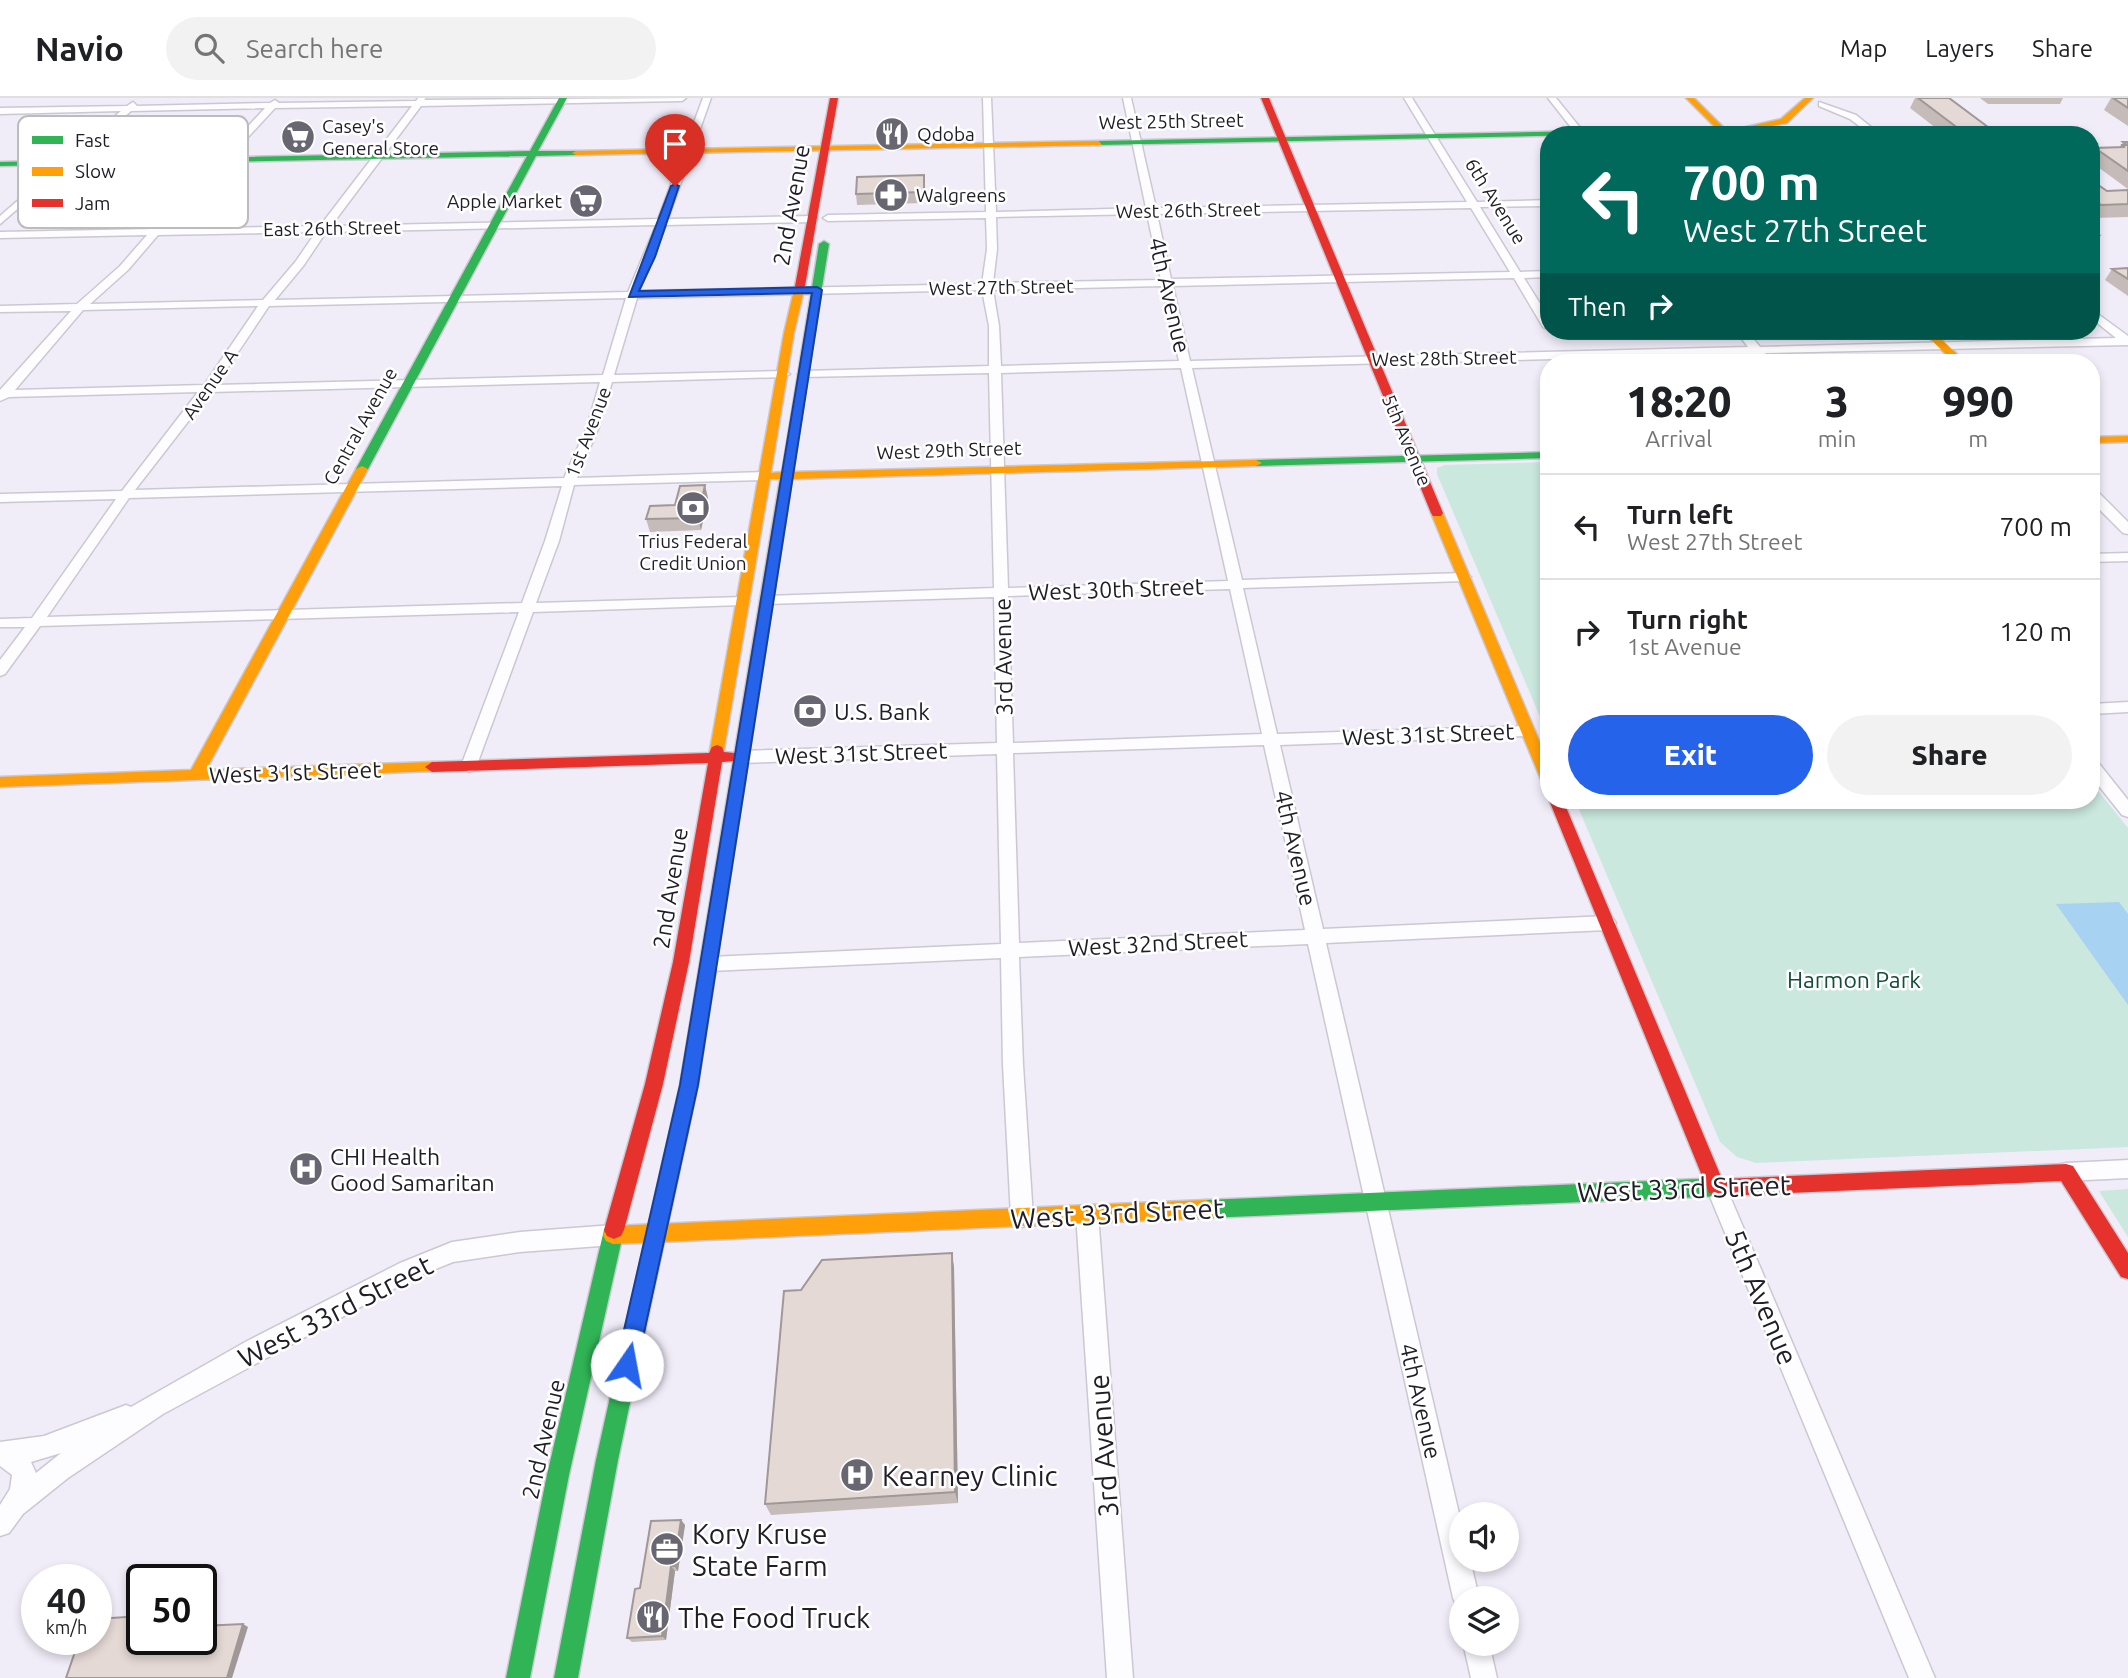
<!DOCTYPE html>
<style>
:root{--surface:#fff;--page:#f2f2f2;--text:#202124;--muted:#757577;--line:#e0e0e0;--accent:#2563eb}
body{margin:0;font-family:Ubuntu,sans-serif;background:var(--page);color:var(--text);height:100vh;display:flex;flex-direction:column;font-size:26px;white-space:nowrap}
*{box-sizing:border-box;margin:0}
p{font-size:23px;color:var(--muted)}
.icon{flex:none;width:38px;height:38px;fill:none;stroke:currentColor;stroke-width:2;stroke-linecap:round;stroke-linejoin:round}
.map{position:relative;flex:1;overflow:hidden}
.side{position:absolute;left:1540px;top:256px;width:560px;height:455px;display:flex;flex-direction:column;background:var(--surface);border-radius:28px;box-shadow:0 4px 10px #0003}
.side>*{flex:none}
.banner{position:absolute;left:1540px;top:28px;width:560px;height:214px;border-radius:28px;box-shadow:0 4px 10px #0003;background:#00695c;color:#fff;overflow:hidden}
.tools{position:absolute;left:1449px;top:1404px;display:grid;gap:14px}
.tools a{display:grid;place-items:center;width:70px;height:70px;border-radius:50%;background:var(--surface);box-shadow:0 4px 10px #0003;font-size:35px}
.speed{position:absolute;left:21px;top:1466px;display:flex;gap:14px;font-size:35px;font-weight:700;text-align:center}
.speed>*{display:grid;place-content:center;width:91px;height:91px;border-radius:50%;background:var(--surface);box-shadow:0 4px 10px #0003;line-height:1}
.speed small{font-size:18px;font-weight:400}
.speed .limit{border:4px solid #111;border-radius:10px;background:#fff;color:#111}
.pin{position:absolute;display:grid;place-items:center;width:60px;height:60px;color:#fff;margin:-72px -30px;border-radius:50% 50% 50% 0;rotate:-45deg;box-shadow:0 0 7px #0007}
.pin .icon{rotate:45deg}
.me{position:absolute;width:77px;margin:-38px;rotate:12deg;stroke-linejoin:round;filter:drop-shadow(0 0 5px #0008)}
.turn{display:flex;align-items:center;gap:24px;height:147px;padding:0 28px;font-size:32px}
.turn .icon{width:91px;height:91px;stroke-width:2.5}
.turn b{display:block;font-size:49px;line-height:60px}
.then{display:flex;align-items:center;height:66px;padding:0 28px;background:#0003;gap:14px;font-size:26px}
.eta{display:flex;justify-content:space-evenly;align-items:center;height:119px;text-align:center}
.eta b{font-size:42px;font-weight:800;line-height:49px}
.button{display:flex;gap:14px;margin-top:auto;padding:14px 28px}
.button a{flex:1;height:80px;border-radius:42px;background:var(--accent);color:#fff;font-size:28px;font-weight:800;line-height:80px;text-align:center}
.button a+a{background:var(--page);color:var(--text)}
ul{padding:0;list-style:none}
li{display:flex;align-items:center;gap:21px;height:105px;padding:0 28px;border-top:2px solid var(--line)}
li div{flex:1}
li b{display:block;font-size:26px}
li em{font-style:normal}
header{display:flex;align-items:center;gap:42px;box-sizing:border-box;height:98px;padding:0 35px;background:var(--surface);border-bottom:2px solid var(--line)}
header strong{font-size:33px}
nav{display:flex;gap:38px;margin-inline-start:auto;font-size:24px}
.search{width:490px;height:63px;background:var(--page);display:flex;align-items:center;gap:18px;box-sizing:border-box;padding:0 24px;border-radius:38px;color:var(--muted);font-size:26px}
.map>svg:first-child{display:block}
</style>
<header>
<strong>Navio</strong>
<div class="search"><svg class="icon" aria-label="search" viewBox="0 0 24 24"><circle cx="10" cy="10" r="6"/><path d="M15 15l6 6"/></svg>Search here</div>
<nav><a>Map</a><a>Layers</a><a>Share</a></nav>
</header>
<div class="map">
<svg width="2128" height="1580" viewBox="0 0 2128 1580">
<rect width="100%" height="100%" fill="#f0edf9"/>
<g fill="#cae8de">
<path d="M1549 364V640L1437 376V370L1445 367Z"/>
<path d="M2091 684 2128 730V1049L1756 1065 1737 1059 1720 1044 1575 702H2091Z"/>
<path d="M2128 1091V1139L2099 1093Z"/>
</g>
<path fill="#a7d2f2" d="M2119 804 2128 816V907L2056 806Z"/>
<g fill="none" stroke-linecap="round" stroke-linejoin="round">
<g stroke="#cbc8d2" stroke-width="3">
<g id="street">
<path d="M418 0H426L424 2 686 0 682 3 421 8 331 128 658 121 703 0H711L668 121 812 118 817 121 812 124 666 127 639 193 982 186 987 151 986 120 828 123 823 120 828 117 986 114 983 0H991L996 114 1146 110 1123 0H1131L1156 110 1467 104 1404 0H1412L1477 104 1549 102V108L1480 109 1520 174 1549 173V179L1524 180 1549 220V232L1543 229 1514 180 1173 188 1190 263 1748 249 1736 233H1747L1760 249 2116 240 2091 220V211L2128 238V247L1765 255 1772 264H1760L1753 256 1192 270 1242 482 1464 475 1471 479 1464 483 1243 490 1277 636 1527 628 1535 633 1527 638 1280 647 1323 831 1607 818 1613 820 1616 825 1613 830 1607 832 1326 845 1461 1424V1461H1470L1479 1500H1461V1511L1457 1509 1453 1500 1308 846 1019 859 1023 967 1033 1119 1030 1126 1022 1129 1014 1126 1011 1119 1003 967 1001 860 710 873 704 871 701 866 704 861 710 859 1001 846 997 656 742 665 734 659 742 653 997 645 994 499 767 506 760 502 767 498 994 490 989 275 804 279 798 276 804 273 989 268V228L982 192 637 200 614 277 784 273 790 276 784 279 612 284 599 329 577 380 765 374 771 378 765 382 574 387 559 443 536 505 743 499 750 503 743 507 533 514 475 672 469 674 461 668 519 514 40 528 5 576 0 578V562L25 529H0V521L32 520 116 401 0 404V396L122 393 198 294 9 299 0 303V292L71 213 0 214V208L77 206 120 168 147 137 0 140V134L153 131 265 10 131 13 0 126V118L121 13 0 16V10L127 8 133 4 137 8 270 5 275 2 279 5 416 3ZM412 8 320 128 163 131 275 10ZM1471 110 1510 174 1171 181 1157 116ZM1147 116 1161 182 993 185 997 151 996 119ZM656 127 628 194 275 202 304 167 326 134ZM316 134 296 163 263 202 90 206 128 172 158 137ZM1162 188 1179 263 1001 268 999 228 993 192ZM626 200 603 277 216 287 269 208ZM258 208 204 287 15 292 83 212ZM1181 270 1228 483 1008 490 1001 275ZM600 284 587 329 564 380 135 392 211 294ZM562 388 545 443 522 505 47 519 129 400ZM1230 491 1262 636 1013 645 1008 498ZM1264 647 1305 832 1019 845 1013 655Z"/>
<path d="M1548 0H1556L1586 37H1577Z"/>
<path d="M1819 4 1856 17 1881 37H1871L1850 21 1819 8Z"/>
<path d="M2091 391 2096 392 2128 424V436L2123 435 2091 403Z"/>
<path d="M2128 455V463L2091 464V456Z"/>
<path d="M2128 604V614L2091 616V606Z"/>
<path d="M2091 661 2097 663 2128 702V719L2122 717 2091 678Z"/>
<path d="M2128 1062V1080L2066 1083 2059 1081 2056 1074 2059 1067 2066 1065Z"/>
<path d="M1716 1080 1723 1082 1726 1089 1935 1580H1909L1706 1089 1709 1082Z"/>
<path d="M1087 1106 1095 1109 1098 1116 1133 1580H1107L1076 1116 1079 1109Z"/>
<path d="M613 1127 621 1130 624 1137 621 1144 613 1147 520 1154 453 1164 416 1179 163 1316 68 1380 23 1416 9 1435 0 1438V1407L10 1391 12 1377 0 1368V1344L44 1338 126 1307 131 1309 247 1243 400 1165 452 1144 520 1134ZM61 1355 36 1375 31 1364Z"/>
<path d="M1463 1545H1489L1497 1580H1471Z"/>
</g>
</g>
<g stroke="#cbc8d2" stroke-width="3">
<g id="fast">
<path d="M559 0H567L538 53H576L580 55 576 57 536 58 368 371 362 374 356 371 527 58 0 68V64L530 53Z"/>
<path d="M1632 32 1635 36 1099 47 1095 45 1099 43Z"/>
<path d="M824 143 829 146 805 295 800 298 795 295 819 146Z"/>
<path d="M1549 354V360L1256 368 1250 365 1256 362Z"/>
<path d="M1722 1080 1729 1083 1731 1089 1729 1095 1722 1098 1206 1120 1199 1117 1196 1111 1199 1105 1206 1102Z"/>
<path d="M614 1123 621 1126 624 1132 569 1377 530 1580H506L547 1377 604 1132 607 1126Z"/>
<path d="M642 1190 649 1193 652 1200 618 1362 578 1580H554L596 1362 632 1200 635 1193Z"/>
</g>
</g>
<g stroke="#cbc8d2" stroke-width="3">
<g id="slow">
<path d="M1686 0H1694L1724 30H1742L1781 21 1805 0H1813L1787 25 1727 37H1703L1705 35 1632 36 1628 34 1632 32 1716 30Z"/>
<path d="M1099 43 1102 47 576 57 572 55 576 53Z"/>
<path d="M800 185 805 188 794 235 771 375 782 374 795 295 800 292 805 295 793 374 1256 362 1262 365 1256 368 792 381 731 773 723 779 715 773 780 381H770L724 652 717 657 710 652 784 235 795 188Z"/>
<path d="M1922 233H1933L1965 264H1954Z"/>
<path d="M2128 338V344L2091 345V339Z"/>
<path d="M362 368 368 371 206 672 432 664 437 665 439 669 437 673 0 689V679L191 672 356 371Z"/>
<path d="M1437 411 1443 415 1549 666V689L1542 684 1431 415Z"/>
<path d="M1206 1102 1213 1105 1216 1111 1213 1117 1206 1120 613 1146 606 1143 603 1137 606 1131 613 1128Z"/>
</g>
</g>
<g stroke="#cbc8d2" stroke-width="3">
<g id="jam">
<path d="M830 0H838L805 188 800 191 795 188Z"/>
<path d="M1261 0H1269L1443 415 1441 418H1433L1431 415Z"/>
<path d="M717 647 722 649 724 654 735 655 737 659 735 663 722 664 689 864 663 986 624 1132 621 1138 614 1141 607 1138 604 1132 645 986 673 864 708 665 432 674 425 669 432 664 709 655 712 649Z"/>
<path d="M1549 702H1563L1722 1081 2066 1066 2073 1068 2128 1155V1181L2121 1179 2061 1083 1722 1098 1709 1095Z"/>
<path d="M723 767 731 773 698 987 652 1200 649 1207 642 1210 635 1207 632 1200 680 987 715 773Z"/>
</g>
</g>
<use href="#street" fill="#fdfcfe" fill-rule="evenodd"/>
<use href="#fast" fill="#30b455" fill-rule="evenodd"/>
<use href="#slow" fill="#ff9f0a" fill-rule="evenodd"/>
<use href="#jam" fill="#e5322d" fill-rule="evenodd"/>
</g>
<g fill="#c5bbb8">
<path d="M1915 0H1949L1998 37H1945L1910 10Z"/>
<path d="M1980 0H2063L2060 6H1988Z"/>
<path d="M2111 0H2128V28L2104 12Z"/>
<path d="M2123 44H2128V91L2091 64V57L2095 50 2120 49Z"/>
<path d="M924 77V105L857 107 856 96Z"/>
<path d="M2091 82 2107 93 2128 92V119L2094 120 2091 118Z"/>
<path d="M2091 131 2099 137 2091 151Z"/>
<path d="M2128 170V198L2105 182 2112 171Z"/>
<path d="M708 400 701 432 650 434 646 421 675 407Z"/>
<path d="M952 1155 954 1170 958 1405 771 1417 765 1406 801 1192Z"/>
<path d="M681 1422 685 1427 678 1473H675L666 1542 632 1544 627 1540 640 1490Z"/>
</g>
<g fill="#a09896">
<path d="M705 387 708 400 701 432 698 420Z"/>
<path d="M952 1155 954 1170 958 1405 955 1394Z"/>
<path d="M681 1422 685 1427 678 1473 674 1468Z"/>
<path d="M671 1468 675 1473 666 1542 662 1538Z"/>
<path d="M243 1526 248 1529 232 1580H227Z"/>
</g>
<g fill="#e5d9d6" stroke="#a09896" stroke-width="2">
<path d="M1918 0H1949L1988 29H1995V35L1998 37H1967Z"/>
<path d="M2113 0H2128V10Z"/>
<path d="M2123 44H2128V73L2095 50 2125 49 2121 47H2127Z"/>
<path d="M924 77V94L856 96 857 79Z"/>
<path d="M2091 82 2107 93 2128 92V106L2101 107 2091 99Z"/>
<path d="M2091 131 2099 137 2091 138Z"/>
<path d="M2128 170V181L2112 171Z"/>
<path d="M705 387 698 420 646 421 650 408 675 407 680 388Z"/>
<path d="M952 1155 955 1394 765 1406 784 1193 801 1192 822 1162Z"/>
<path d="M681 1422 674 1468H671L662 1538 627 1540 635 1491 640 1490 651 1423Z"/>
<path d="M142 1518V1542H201V1528L243 1526 227 1580H66L79 1542H96V1521Z"/>
</g>
<path fill="#2563eb" stroke="#184099" stroke-width="2" d="M675 86 679 88 655 159 639 193 817 189 822 192 698 987 637 1267 634 1275 627 1278 619 1275 616 1267 680 987 812 195 629 199 671 88Z"/>
<defs>
<g id="restaurant-disc" transform="scale(1.75)"><circle r="9.5" fill="#686670" stroke="#fff"/><path d="M-5-6h1v4h1v-4h1v4h1v-4h1v5L-1.5 .5V6h-2V.5L-5-1ZM5-6V6H3V1.5H1.5Q1.5-4 5-6Z" fill="#fff"/></g>
<g id="supermarket-disc" transform="scale(1.75)"><circle r="9.5" fill="#686670" stroke="#fff"/><path d="M-6-5.5h2.5l.6 2H6L4.5 2H-2.5L-4.4-4H-6ZM-1.5 3.2a1.3 1.3 0 1 0 .1 0ZM3 3.2a1.3 1.3 0 1 0 .1 0Z" fill="#fff"/></g>
<g id="pharmacy-disc" transform="scale(1.75)"><circle r="9.5" fill="#686670" stroke="#fff"/><path d="M-2-6h4v4h4v4h-4v4h-4v-4h-4v-4h4Z" fill="#fff"/></g>
<g id="bank-disc" transform="scale(1.75)"><circle r="9.5" fill="#686670" stroke="#fff"/><path d="M-6-4H6V4H-6ZM0-2.3a2.3 2.3 0 1 0 0 4.6a2.3 2.3 0 1 0 0-4.6Z" fill="#fff"/></g>
<g id="hospital-disc" transform="scale(1.75)"><circle r="9.5" fill="#686670" stroke="#fff"/><path d="M-5-5h3v3.5h4V-5h3V5h-3V1.5h-4V5h-3Z" fill="#fff"/></g>
<g id="office-disc" transform="scale(1.75)"><circle r="9.5" fill="#686670" stroke="#fff"/><path d="M-6-3h4V-5.5h4V-3h4V5H-6ZM-1-4.5V-3h2v-1.5ZM-6 0V1H6V0Z" fill="#fff"/></g>
</defs>
<g fill-rule="evenodd">
<use href="#restaurant-disc" x="892" y="36"/>
<use href="#supermarket-disc" x="298" y="39"/>
<use href="#pharmacy-disc" x="891" y="97"/>
<use href="#supermarket-disc" x="586" y="103"/>
<use href="#bank-disc" x="693" y="410"/>
<use href="#bank-disc" x="810" y="613"/>
<use href="#hospital-disc" x="306" y="1071"/>
<use href="#hospital-disc" x="857" y="1377"/>
<use href="#office-disc" x="667" y="1451"/>
<use href="#restaurant-disc" x="653" y="1519"/>
</g>
<g text-anchor="middle" dominant-baseline="central" stroke-width="5" stroke-linejoin="round" paint-order="stroke">
<g font-size="19" fill="#1f1d26" stroke="#fff">
<text transform="translate(1171 23) rotate(-1)">West 25th Street</text>
<text transform="translate(1496 103) rotate(58)">6th Avenue</text>
<text transform="translate(1188 112) rotate(-1)">West 26th Street</text>
<text transform="translate(332 130) rotate(-1)">East 26th Street</text>
<text transform="translate(1001 189) rotate(-1)">West 27th Street</text>
<text transform="translate(1444 260) rotate(-1)">West 28th Street</text>
<text transform="translate(210 286) rotate(-55)">Avenue A</text>
<text transform="translate(360 328) rotate(-61)">Central Avenue</text>
<text transform="translate(588 334) rotate(-69)">1st Avenue</text>
<text transform="translate(1407 342) rotate(67)">5th Avenue</text>
<text transform="translate(949 352) rotate(-2)">West 29th Street</text>
</g>
<g font-size="19" fill="#1f1d26" stroke="#fff" text-anchor="start">
<text x="322" y="28">Casey's<tspan x="322" dy="22">General Store</tspan></text>
<text x="917" y="36">Qdoba</text>
<text x="916" y="97">Walgreens</text>
<text x="562" y="103" text-anchor="end">Apple Market</text>
<text x="693" y="443" text-anchor="middle">Trius Federal<tspan x="693" dy="22">Credit Union</tspan></text>
</g>
<g font-size="23" fill="#1f1d26" stroke="#fff">
<text transform="translate(791 107) rotate(-80)">2nd Avenue</text>
<text transform="translate(1170 197) rotate(77)">4th Avenue</text>
<text transform="translate(1116 491) rotate(-2)">West 30th Street</text>
<text transform="translate(1003 559) rotate(-91)">3rd Avenue</text>
<text transform="translate(1428 636) rotate(-2)">West 31st Street</text>
<text transform="translate(861 655) rotate(-2)">West 31st Street</text>
<text transform="translate(295 674) rotate(-2)">West 31st Street</text>
<text transform="translate(1296 750) rotate(77)">4th Avenue</text>
<text transform="translate(670 790) rotate(-81)">2nd Avenue</text>
<text transform="translate(1158 845) rotate(-3)">West 32nd Street</text>
<text transform="translate(1421 1303) rotate(77)">4th Avenue</text>
<text transform="translate(543 1341) rotate(-77)">2nd Avenue</text>
</g>
<g font-size="23" fill="#1f1d26" stroke="#fff" text-anchor="start">
<text x="834" y="613">U.S. Bank</text>
<text x="330" y="1058">CHI Health<tspan x="330" dy="26">Good Samaritan</tspan></text>
</g>
<g font-size="23" fill="#124d38" stroke="#fff">
<text x="1854" y="881">Harmon Park</text>
</g>
<g font-size="28" fill="#1f1d26" stroke="#fff">
<text transform="translate(1684 1090) rotate(-2)">West 33rd Street</text>
<text transform="translate(1117 1115) rotate(-3)">West 33rd Street</text>
<text transform="translate(1762 1199) rotate(67)">5th Avenue</text>
<text transform="translate(335 1213) rotate(-27)">West 33rd Street</text>
<text transform="translate(1103 1348) rotate(-94)">3rd Avenue</text>
</g>
<g font-size="28" fill="#1f1d26" stroke="#fff" text-anchor="start">
<text x="882" y="1377">Kearney Clinic</text>
<text x="692" y="1435">Kory Kruse<tspan x="692" dy="32">State Farm</tspan></text>
<text x="678" y="1519">The Food Truck</text>
</g>
</g>
<rect x="18" y="18" width="230" height="112" rx="10" fill="#fff" stroke="#bcbbbe" stroke-width="2"/>
<rect x="32" y="38" width="31" height="8" fill="#30b455"/>
<rect x="32" y="69" width="31" height="9" fill="#ff9f0a"/>
<rect x="32" y="101" width="31" height="8" fill="#e5322d"/>
<g font-size="19" fill="#1f1d26">
<text x="75" y="49">Fast</text>
<text x="75" y="80">Slow</text>
<text x="75" y="112">Jam</text>
</g>
</svg>
<div class="tools">
<a><svg class="icon" aria-label="sound" viewBox="0 0 24 24"><path d="M4 9h4l5-4v14l-5-4H4zM17 9q2 3 0 6"/></svg></a>
<a><svg class="icon" aria-label="layers" viewBox="0 0 24 24"><path d="M12 4l9 5-9 5-9-5zM3 14l9 5 9-5"/></svg></a>
</div>
<div class="speed"><div>40<small>km/h</small></div><div class="limit">50</div></div>
<div class="pin" style="left:675px;top:88px;background:#d93025"><svg class="icon" aria-label="arrive" viewBox="0 0 24 24"><path d="M6 21V4h12l-3 4 3 4H6"/></svg></div>
<svg class="me" style="left:627px;top:1267px" viewBox="-20 -20 40 40"><circle r="19" fill="#fff"/><path d="M0-13L10 11 0 6-10 11z" fill="#2563eb"/></svg>
<div class="banner">
<div class="turn"><svg class="icon" aria-label="left" viewBox="0 0 24 24"><path d="M17 20v-9H6M10 6l-5 5 5 5"/></svg><div><b>700 m</b>West 27th Street</div></div>
<div class="then">Then<svg class="icon" aria-label="right" viewBox="0 0 24 24"><path d="M7 20v-9h11M14 6l5 5-5 5"/></svg></div>
</div>
<section class="side">
<div class="eta">
<div><b>18:20</b><p>Arrival</p></div>
<div><b>3</b><p>min</p></div>
<div><b>990</b><p>m</p></div>
</div>
<ul>
<li><svg class="icon" aria-label="left" viewBox="0 0 24 24"><path d="M17 20v-9H6M10 6l-5 5 5 5"/></svg><div><b>Turn left</b><p>West 27th Street</p></div><em>700 m</em></li>
<li><svg class="icon" aria-label="right" viewBox="0 0 24 24"><path d="M7 20v-9h11M14 6l5 5-5 5"/></svg><div><b>Turn right</b><p>1st Avenue</p></div><em>120 m</em></li>
</ul>
<div class="button"><a>Exit</a><a>Share</a></div>
</section>
</div>
